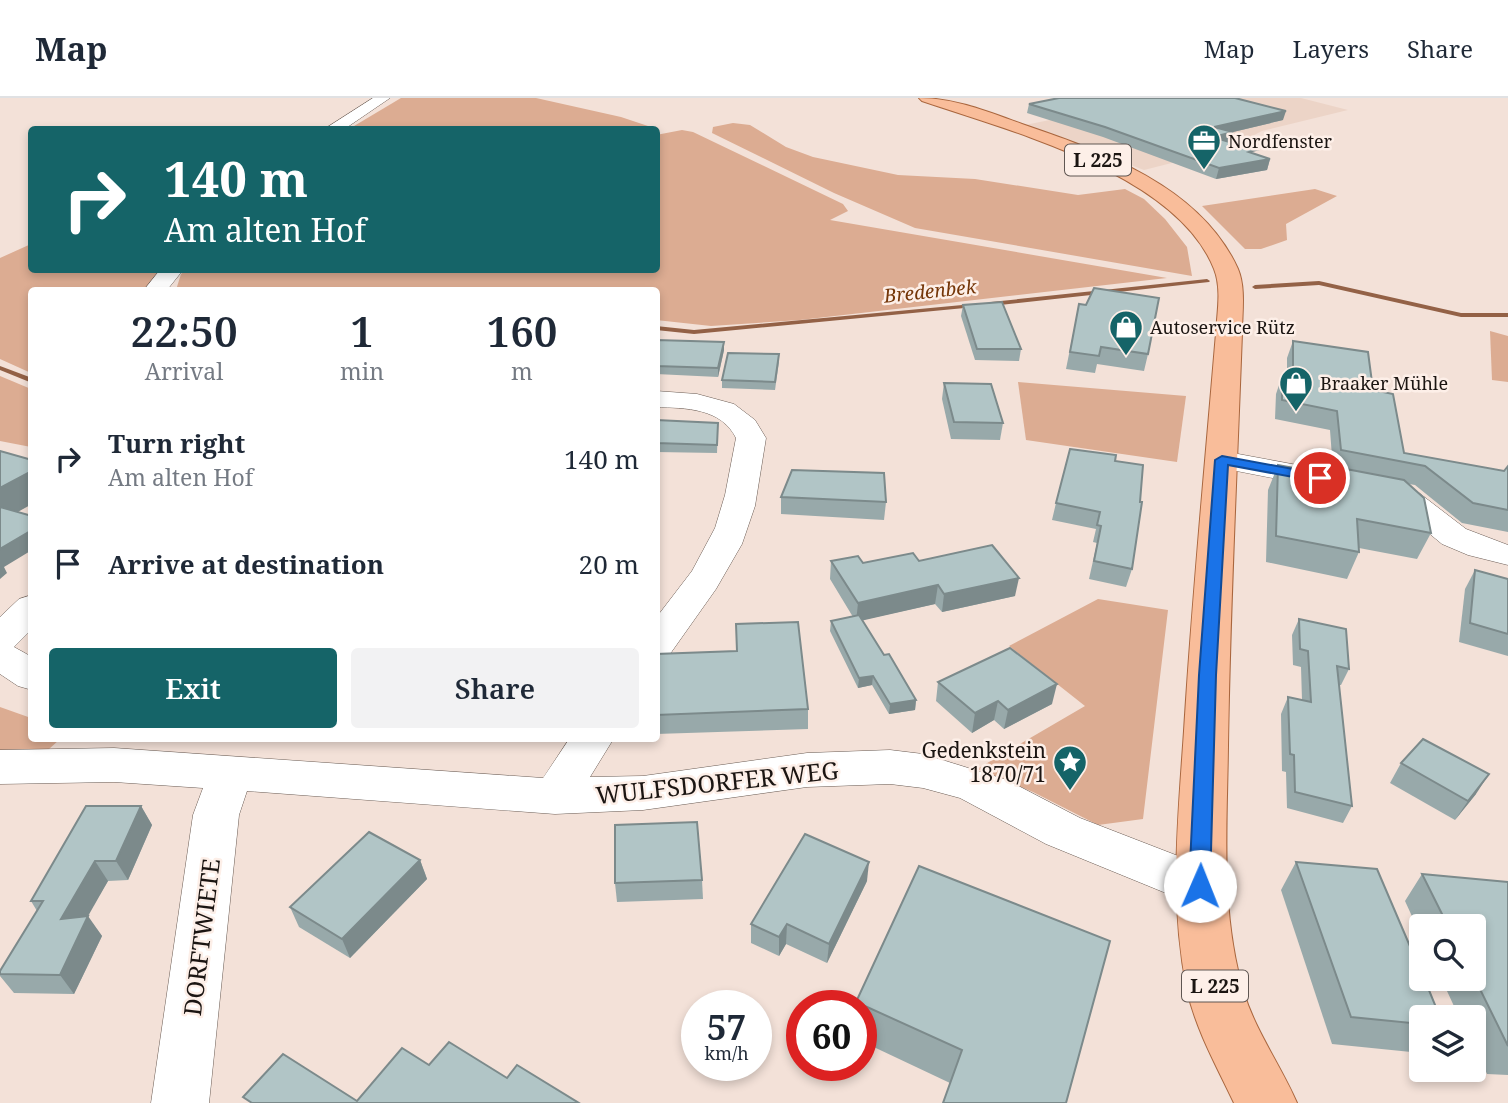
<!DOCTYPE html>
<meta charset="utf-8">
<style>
:root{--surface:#fff;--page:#f2f2f3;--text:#1f2937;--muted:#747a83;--line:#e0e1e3;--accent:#156468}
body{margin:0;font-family:"Noto Serif",serif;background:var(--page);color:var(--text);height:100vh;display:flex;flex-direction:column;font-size:26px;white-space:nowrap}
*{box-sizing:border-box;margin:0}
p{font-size:23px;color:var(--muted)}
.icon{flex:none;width:38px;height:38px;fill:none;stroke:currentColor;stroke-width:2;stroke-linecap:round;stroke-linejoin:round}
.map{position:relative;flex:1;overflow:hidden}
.side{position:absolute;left:28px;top:189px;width:632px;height:455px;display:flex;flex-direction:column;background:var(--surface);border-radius:7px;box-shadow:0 4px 10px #0003}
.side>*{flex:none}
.top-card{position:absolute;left:28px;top:28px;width:632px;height:147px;border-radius:7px;box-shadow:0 4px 10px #0003;background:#156468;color:#fff;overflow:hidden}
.tools{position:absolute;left:1409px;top:816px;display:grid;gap:14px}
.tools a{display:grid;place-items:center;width:77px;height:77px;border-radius:7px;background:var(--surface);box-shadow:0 4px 10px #0003;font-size:35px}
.speed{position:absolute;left:681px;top:892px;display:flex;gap:14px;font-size:35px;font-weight:700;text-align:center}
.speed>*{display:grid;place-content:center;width:91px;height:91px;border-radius:50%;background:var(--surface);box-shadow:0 4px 10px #0003;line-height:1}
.speed small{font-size:18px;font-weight:400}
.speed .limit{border:10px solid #d22;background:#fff;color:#111}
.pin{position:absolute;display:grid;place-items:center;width:60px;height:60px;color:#fff;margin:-30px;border:4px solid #fff;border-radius:50%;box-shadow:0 2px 7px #0007}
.me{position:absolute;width:77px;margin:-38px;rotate:1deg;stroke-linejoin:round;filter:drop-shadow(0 0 5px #0008)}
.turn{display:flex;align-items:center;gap:24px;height:147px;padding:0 21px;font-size:32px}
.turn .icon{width:91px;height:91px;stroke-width:2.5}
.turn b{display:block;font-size:49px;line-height:60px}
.eta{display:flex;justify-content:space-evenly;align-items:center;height:119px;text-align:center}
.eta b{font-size:42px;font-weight:600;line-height:49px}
.button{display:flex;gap:14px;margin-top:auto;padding:14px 21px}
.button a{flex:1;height:80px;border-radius:7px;background:var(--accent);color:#fff;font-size:28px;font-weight:600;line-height:80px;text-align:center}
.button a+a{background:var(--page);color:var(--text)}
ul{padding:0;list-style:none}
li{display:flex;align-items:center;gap:21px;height:105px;padding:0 21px}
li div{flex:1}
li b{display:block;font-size:26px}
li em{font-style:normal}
header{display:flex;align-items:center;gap:42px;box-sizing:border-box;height:98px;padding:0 35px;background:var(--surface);border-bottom:2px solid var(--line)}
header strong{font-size:33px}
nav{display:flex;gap:38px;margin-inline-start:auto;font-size:24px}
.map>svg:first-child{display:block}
</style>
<header>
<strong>Map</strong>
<nav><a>Map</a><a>Layers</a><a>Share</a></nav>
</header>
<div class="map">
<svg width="1508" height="1005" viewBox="0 0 1508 1005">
<rect width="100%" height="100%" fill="#f3e1d8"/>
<path fill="#ecd4c7" d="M1061 0H1301L1348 12 1262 33 1227 51 1144 72 1025 27 1100 12Z"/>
<g fill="#dcac92">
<path d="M401 0H536L621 19 648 28 647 32 349 31Z"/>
<path d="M733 25 750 27 786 49 813 59 898 77 975 81 1078 97 1125 91 1144 101 1165 121 1187 149 1192 178 915 130 834 95 712 35 713 29Z"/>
<path d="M682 32 693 34 843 106 848 113 830 122 1167 180 800 222 711 228 656 222V192H176L181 176 186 172H656V37Z"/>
<path d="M1315 91 1337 98 1286 126 1287 142 1261 151H1245L1202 108Z"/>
<path d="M31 146 32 172H159L144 192H32L31 275 0 261V160Z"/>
<path d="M1490 233 1508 238V284L1492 282Z"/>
<path d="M0 278 31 291V349L0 343Z"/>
<path d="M1018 284 1186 298 1177 364 1026 342Z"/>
<path d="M1098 501 1168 512 1143 721 1098 727 1033 694 977 671 1085 608 1009 548Z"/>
<path d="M0 609 31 620 32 640 60 641 48 652H0Z"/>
</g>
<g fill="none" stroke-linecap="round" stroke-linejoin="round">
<g fill="#936146" fill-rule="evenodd">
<path d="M1207 181 1210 183 1209 184 991 208 988 206 991 204Z"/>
<path d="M1319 183 1461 215H1508V219H1461L1319 187 1255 191 1252 189 1255 187Z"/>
<path d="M973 206 975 207V209L694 236 656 232V228L694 232Z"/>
<path d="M0 268 32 280V285L0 272Z"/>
</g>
<g stroke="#6a5c54" stroke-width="1">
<g id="street">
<path d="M373 0H390L343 32H323Z"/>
<path d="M160 172H183L167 192H144Z"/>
<path d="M656 293 697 296 734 306 755 322 766 340 755 408 742 446 716 491 670 556 656 560V520L692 473 715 430 725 397 736 340C721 310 686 310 656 309Z"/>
<path d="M1222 353 1324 372 1335 374 1340 381 1335 388 1324 390 1211 368 1207 362 1211 356Z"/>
<path d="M1384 382 1419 395 1466 431 1508 447V467L1468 457 1442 446 1396 408 1373 399 1368 392 1373 385Z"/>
<path d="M32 497V531L14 549 32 559V592L18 588 0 576V519L19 501Z"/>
<path d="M570 640H614L590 679 643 678 807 655 890 652 923 656 1007 682 1080 720 1217 773 1225 788 1217 803 1200 809 1046 746 960 700 923 690 890 686 807 689 643 712 555 716 247 693 239 717 209 1005H151L193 717 203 690 114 684 0 686V652L114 650 543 680Z"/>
</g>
</g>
<g stroke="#a9663e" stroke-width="2">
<path id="primary" d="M919 0C955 0 989 14 1022 26 1101 53 1201 88 1238 171 1246 190 1242 215 1242 235 1237 373 1230 510 1228 648 1227 731 1220 815 1244 895 1256 934 1281 968 1297 1005H1234C1217 969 1196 932 1187 892 1169 802 1178 723 1184 633 1192 500 1205 367 1216 235 1217 215 1222 191 1214 171 1177 76 1010 33 922 3Z"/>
</g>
<use href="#street" fill="#fff" fill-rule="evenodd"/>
<use href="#primary" fill="#f9bd9a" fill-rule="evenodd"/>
</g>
<g fill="#98a9aa">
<path d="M1029 6 1283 22 1233 34 1230 44 1255 56 1270 61 1267 72 1216 81 1103 39 1027 15Z"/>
<path d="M1079 206 1148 256 1144 273 1097 266 1095 275 1066 271Z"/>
<path d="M963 207 1021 251 1019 263 975 262 961 218Z"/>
<path d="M656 242 724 252 718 279 656 276Z"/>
<path d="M1293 243 1373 292 1404 355 1504 373 1508 368V434L1462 425 1415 387 1409 386 1431 435 1417 461 1359 450V454L1347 481 1266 464 1268 392 1278 367 1342 379 1345 374 1333 372 1330 332 1275 321 1276 296 1282 278 1287 279V260Z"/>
<path d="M779 264 775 292 722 290V282Z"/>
<path d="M944 285 1003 325 1000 342 951 341 942 301Z"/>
<path d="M656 322 718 325 717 355 656 354Z"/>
<path d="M1115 363 1132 471 1126 489 1089 481 1097 445 1093 444 1096 431 1052 422 1056 405Z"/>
<path d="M781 399 886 404 884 422 781 416Z"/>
<path d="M831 463 863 465 919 463 1015 498 942 514 935 506 862 522 884 557 916 602 915 612 889 616 872 587 858 590 830 533 831 523 853 519 830 481Z"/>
<path d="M1475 472 1508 481V558L1459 544 1465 491Z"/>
<path d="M1299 521 1349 571 1341 587H1339L1352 708 1343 725 1287 710 1286 674 1282 673 1281 616 1288 599 1302 602 1301 569 1293 567 1292 537Z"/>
<path d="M656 556 808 611V631L656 636Z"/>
<path d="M938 584 1052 606 1004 631 994 622 972 635 936 603Z"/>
<path d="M1401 665 1476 696 1455 722 1390 685Z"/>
<path d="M141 708 152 727 128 782 108 783 87 818 102 838 74 896 14 895 0 878V873L37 813 31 803Z"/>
<path d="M420 762 427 781 350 860 299 829 290 809Z"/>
<path d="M1296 764 1421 919V955L1332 946 1281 792Z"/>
<path d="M1422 776 1508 784V977L1487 976 1474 948V919H1459L1441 880H1474V828H1421V838L1405 803Z"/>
<path d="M702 782 703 801 617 804 615 785Z"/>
<path d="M867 783 827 865 786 846 779 858 751 845V826Z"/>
<path d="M1110 843 950 985 861 943V908H855L856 904Z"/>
</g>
<g fill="#7c8a8b">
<path d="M1286 13 1283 22 1212 39 1214 29Z"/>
<path d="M1233 34 1230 44 1213 39Z"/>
<path d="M1270 61 1267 72 1216 81 1219 70Z"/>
<path d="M724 244V252L718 279V270Z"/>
<path d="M32 373V406L0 424V390Z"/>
<path d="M32 432V452L4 469 7 475 0 481V451Z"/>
<path d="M1019 480 1015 498 942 514 944 496Z"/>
<path d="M938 487 935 506 856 524 858 505Z"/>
<path d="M873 578 872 587 858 590 859 580Z"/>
<path d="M1057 586 1052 606 1004 631 1008 612Z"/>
<path d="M916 602 915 612 889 616 890 606Z"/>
<path d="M998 603 994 622 972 635 975 615Z"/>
<path d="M1489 676 1476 696 1455 722 1468 703Z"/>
<path d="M141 708 152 727 128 782 116 763Z"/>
<path d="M420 762 427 781 350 860 342 841Z"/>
<path d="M95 763 108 783 75 841 61 821Z"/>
<path d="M869 764 867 783 827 865 829 846Z"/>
<path d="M88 818 102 838 74 896 60 877Z"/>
<path d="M787 826 786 846 779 858V839Z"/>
</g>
<g fill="#b1c5c6" stroke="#7c8a8b" stroke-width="2">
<path d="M1059 0H1235L1286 13 1214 29 1233 34 1213 39 1256 52 1249 54 1270 61 1219 70 1105 29 1029 6Z"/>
<path d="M1094 190 1159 200 1148 256 1101 249 1099 258 1070 254 1079 206 1086 207Z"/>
<path d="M1002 204 1021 251H977L963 207Z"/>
<path d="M656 242 724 244 718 270 656 268Z"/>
<path d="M1293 243 1368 254 1373 292 1393 296 1404 355 1504 373 1508 368V412L1473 405 1425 368 1341 352 1337 313 1282 302V278L1293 280Z"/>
<path d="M728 255 779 256 775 284 722 282Z"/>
<path d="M944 285 991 286 1003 325 954 324Z"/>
<path d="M656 322 718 325 717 347 656 345Z"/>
<path d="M1070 351 1116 357 1115 363 1143 367 1140 404H1142L1132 471 1094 463 1101 428 1097 427 1100 414 1056 405Z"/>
<path d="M0 353 32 362V373L0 390Z"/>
<path d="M1278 367 1347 380 1346 371 1404 382 1424 400 1431 435 1357 421 1359 454 1276 438Z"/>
<path d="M792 372 884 375 886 404 781 399Z"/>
<path d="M0 409 32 418V432L0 451Z"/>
<path d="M992 447 1019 480 944 496 938 487 858 505 831 463 858 458 863 465 913 455 919 463Z"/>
<path d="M1475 472 1508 481V536L1470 525Z"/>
<path d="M859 517 884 557 889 556 916 602 890 606 873 578 859 580 831 523Z"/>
<path d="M1299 521 1346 531 1349 571 1337 568 1352 708 1295 694 1294 657 1290 656 1288 599 1311 604 1308 553 1300 551Z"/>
<path d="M798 524 808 611 656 617V556L737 553 736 526Z"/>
<path d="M1010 550 1057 586 1008 612 998 603 975 615 938 584Z"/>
<path d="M1423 641 1489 676 1468 703 1401 665Z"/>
<path d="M86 708H141L116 763H95L61 821 88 818 60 877 0 876V873L43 803H31Z"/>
<path d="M697 724 702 782 615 785V727Z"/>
<path d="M369 734 420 762 342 841 290 809Z"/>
<path d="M805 736 869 764 829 846 787 826 779 839 751 826Z"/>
<path d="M1296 764 1377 771 1421 874V880H1424L1440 919H1421V926L1351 919Z"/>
<path d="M919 768 1110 843 1066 1005H943L962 952 856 904Z"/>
<path d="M1422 776 1508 784V948L1474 879V828H1448Z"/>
<path d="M449 944 507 980 517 967 579 1005H252L243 999 283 956 357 1003 402 950 429 967Z"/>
</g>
<path fill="#1a73e8" stroke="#114b97" stroke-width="2" d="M1222 358 1320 376 1326 380 1320 384 1228 367 1216 577 1210 788 1207 795 1200 797 1192 795 1189 788 1199 577 1215 362Z"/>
<defs>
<g id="office-pin" transform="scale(1.75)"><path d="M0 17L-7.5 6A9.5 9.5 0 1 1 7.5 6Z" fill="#156468" stroke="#fdefe8"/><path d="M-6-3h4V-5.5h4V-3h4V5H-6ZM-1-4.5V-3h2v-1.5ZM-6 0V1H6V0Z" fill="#fff"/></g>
<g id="shop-pin" transform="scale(1.75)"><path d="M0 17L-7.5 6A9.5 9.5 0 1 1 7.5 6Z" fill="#156468" stroke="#fdefe8"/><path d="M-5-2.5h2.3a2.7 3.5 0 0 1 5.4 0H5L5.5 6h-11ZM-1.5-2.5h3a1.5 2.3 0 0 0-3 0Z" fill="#fff"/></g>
<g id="sight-pin" transform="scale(1.75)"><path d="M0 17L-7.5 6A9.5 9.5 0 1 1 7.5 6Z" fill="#156468" stroke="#fdefe8"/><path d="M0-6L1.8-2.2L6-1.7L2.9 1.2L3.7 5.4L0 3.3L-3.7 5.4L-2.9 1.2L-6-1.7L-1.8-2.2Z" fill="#fff"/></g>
</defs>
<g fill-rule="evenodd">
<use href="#office-pin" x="1204" y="43"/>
<use href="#shop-pin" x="1126" y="229"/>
<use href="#shop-pin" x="1296" y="285"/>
<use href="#sight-pin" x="1070" y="664"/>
</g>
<g text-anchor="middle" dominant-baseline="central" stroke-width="5" stroke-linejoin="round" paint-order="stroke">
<g font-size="18" fill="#1b1512" stroke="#fdefe8" text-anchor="start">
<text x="1228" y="43">Nordfenster</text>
<text x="1150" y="229">Autoservice Rütz</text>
<text x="1320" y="285">Braaker Mühle</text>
</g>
<g fill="#fdefe8" stroke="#5f5652" stroke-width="2">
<rect x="1065" y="46.5" width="66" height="31" rx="5"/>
<rect x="1182" y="872.5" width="66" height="31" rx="5"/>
</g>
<g font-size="19" font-weight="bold" fill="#1b1512">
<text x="1098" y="62">L 225</text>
<text x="1215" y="888">L 225</text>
</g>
<g font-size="19" font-style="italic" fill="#753608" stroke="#fdefe8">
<text transform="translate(930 193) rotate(-6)">Bredenbek</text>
</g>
<g font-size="21" fill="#1b1512" stroke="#fdefe8" text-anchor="end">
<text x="1046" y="652">Gedenkstein<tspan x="1046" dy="24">1870/71</tspan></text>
</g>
<g font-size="24" fill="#1b1512" stroke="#fdefe8">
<text transform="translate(717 684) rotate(-6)">WULFSDORFER WEG</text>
<text transform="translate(201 839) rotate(-83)">DORFTWIETE</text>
</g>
</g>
</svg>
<div class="tools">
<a><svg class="icon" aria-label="search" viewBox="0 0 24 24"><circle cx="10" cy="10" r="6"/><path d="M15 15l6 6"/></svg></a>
<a><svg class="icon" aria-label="layers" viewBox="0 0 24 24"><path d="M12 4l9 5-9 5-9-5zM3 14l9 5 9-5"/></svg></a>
</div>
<div class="speed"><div>57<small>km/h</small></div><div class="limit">60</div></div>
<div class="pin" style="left:1320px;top:380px;background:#d93025"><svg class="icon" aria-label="arrive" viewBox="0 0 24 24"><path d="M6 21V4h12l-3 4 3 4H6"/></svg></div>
<svg class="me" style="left:1200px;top:788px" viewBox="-20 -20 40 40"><circle r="19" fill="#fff"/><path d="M0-13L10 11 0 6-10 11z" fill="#1a73e8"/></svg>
<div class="top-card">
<div class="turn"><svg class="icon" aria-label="right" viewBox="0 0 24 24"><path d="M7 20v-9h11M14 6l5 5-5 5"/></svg><div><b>140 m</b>Am alten Hof</div></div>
</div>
<section class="side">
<div class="eta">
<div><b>22:50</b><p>Arrival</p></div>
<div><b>1</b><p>min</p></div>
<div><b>160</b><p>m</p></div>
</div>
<ul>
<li><svg class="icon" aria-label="right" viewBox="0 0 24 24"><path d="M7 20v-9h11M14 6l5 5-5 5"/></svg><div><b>Turn right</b><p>Am alten Hof</p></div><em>140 m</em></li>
<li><svg class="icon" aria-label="arrive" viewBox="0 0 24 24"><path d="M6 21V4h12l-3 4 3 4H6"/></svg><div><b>Arrive at destination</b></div><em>20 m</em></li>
</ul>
<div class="button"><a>Exit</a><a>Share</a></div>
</section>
</div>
